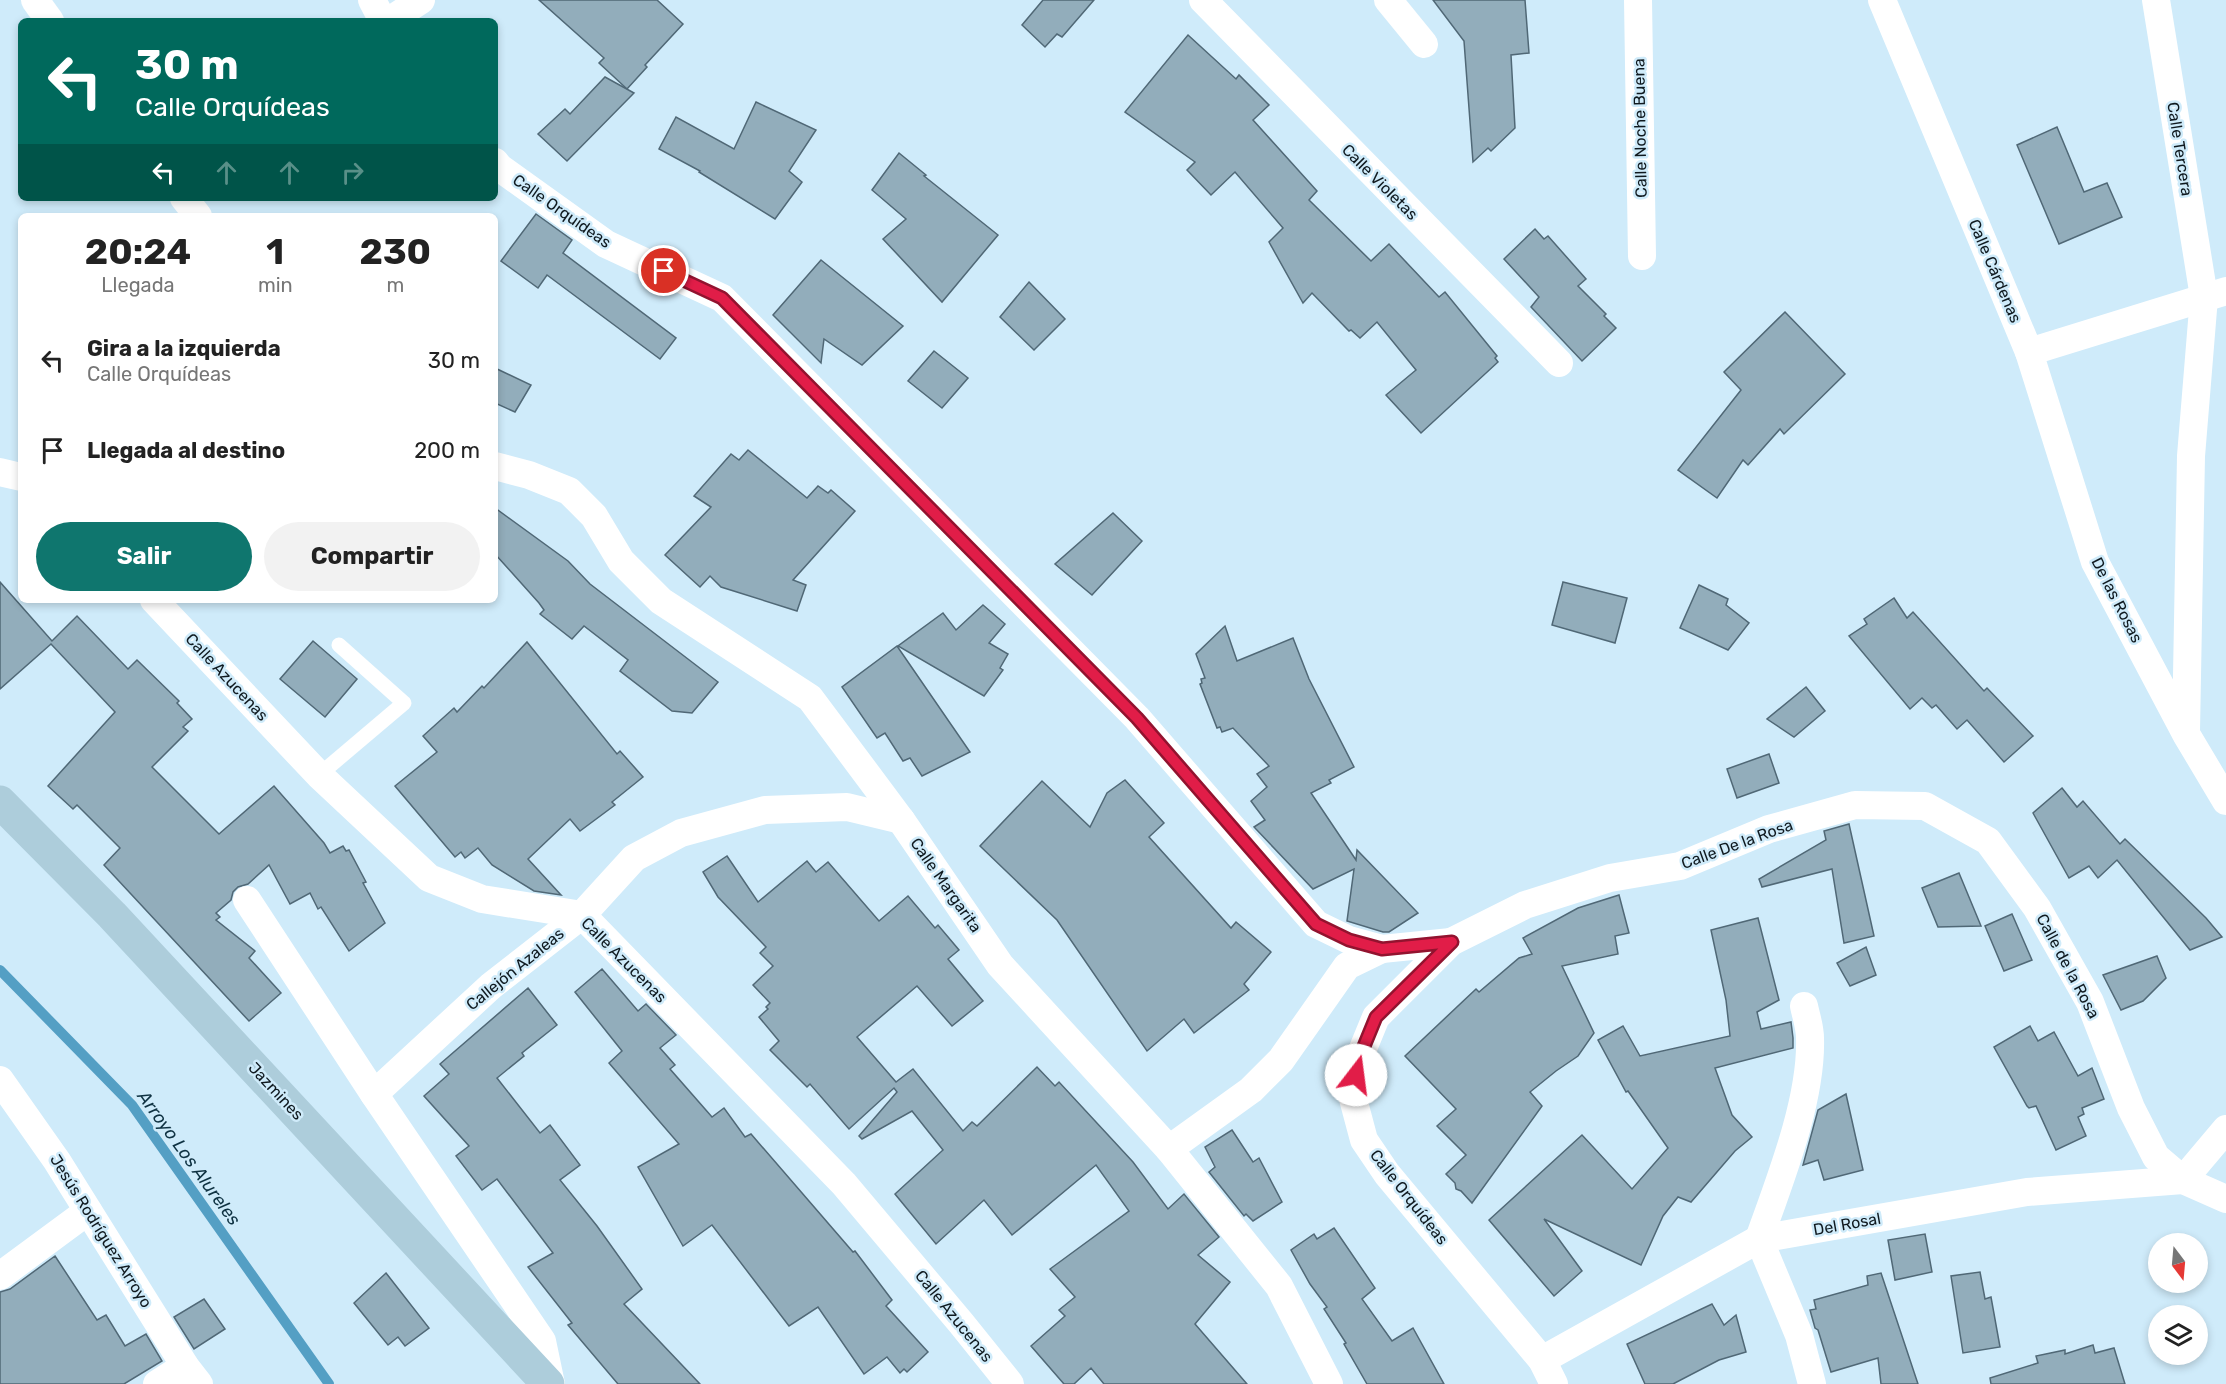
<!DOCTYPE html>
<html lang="es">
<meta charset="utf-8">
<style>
:root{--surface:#fff;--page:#f2f2f2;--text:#222;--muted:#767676;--accent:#0f766e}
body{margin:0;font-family:Rubik,sans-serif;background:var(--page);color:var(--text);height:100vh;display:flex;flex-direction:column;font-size:22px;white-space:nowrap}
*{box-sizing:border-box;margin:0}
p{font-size:20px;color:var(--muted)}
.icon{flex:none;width:33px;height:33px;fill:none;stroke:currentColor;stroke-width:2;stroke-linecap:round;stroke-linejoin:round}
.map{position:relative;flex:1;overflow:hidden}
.drawer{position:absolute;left:18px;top:213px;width:480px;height:390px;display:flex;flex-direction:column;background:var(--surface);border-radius:9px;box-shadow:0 3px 9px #0003}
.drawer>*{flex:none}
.hud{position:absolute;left:18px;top:18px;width:480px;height:183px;border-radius:9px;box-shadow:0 3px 9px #0003;background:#00695c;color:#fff;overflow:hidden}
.needle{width:39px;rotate:164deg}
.fabs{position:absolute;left:2148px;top:1233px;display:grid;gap:12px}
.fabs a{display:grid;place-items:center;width:60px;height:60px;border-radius:50%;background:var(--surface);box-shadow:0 3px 9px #0003;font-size:30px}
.pin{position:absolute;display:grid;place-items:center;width:51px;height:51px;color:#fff;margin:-26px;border:3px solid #fff;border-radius:50%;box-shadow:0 2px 6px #0007}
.me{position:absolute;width:66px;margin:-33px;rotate:15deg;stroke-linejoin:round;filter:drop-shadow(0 0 4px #0008)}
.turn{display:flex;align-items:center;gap:21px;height:126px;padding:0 18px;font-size:27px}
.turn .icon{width:78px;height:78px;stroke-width:2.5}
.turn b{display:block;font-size:42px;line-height:51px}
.lanes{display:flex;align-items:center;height:57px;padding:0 18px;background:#0003;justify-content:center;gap:30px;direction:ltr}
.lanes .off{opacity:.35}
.eta{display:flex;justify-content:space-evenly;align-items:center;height:102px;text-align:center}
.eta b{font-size:36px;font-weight:700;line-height:42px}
.cta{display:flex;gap:12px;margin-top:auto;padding:12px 18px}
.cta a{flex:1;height:69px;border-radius:36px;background:var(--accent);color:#fff;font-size:24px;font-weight:700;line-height:69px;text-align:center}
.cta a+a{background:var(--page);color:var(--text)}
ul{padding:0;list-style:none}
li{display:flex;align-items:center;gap:18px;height:90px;padding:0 18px}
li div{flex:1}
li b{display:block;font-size:22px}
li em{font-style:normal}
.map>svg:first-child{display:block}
</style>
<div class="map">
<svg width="2226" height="1384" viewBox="0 0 2226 1384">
<rect width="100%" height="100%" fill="#cfebfa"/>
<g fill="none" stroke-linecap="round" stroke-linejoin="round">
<path stroke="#549fc4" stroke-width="10" d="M0 970 132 1105 329 1384"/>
</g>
<g fill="#92adbb" stroke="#506876" stroke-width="1.5">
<path d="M539 0H657L683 24 645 65 647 67 627 89 599 63 604 58Z"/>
<path d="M1043 0H1094L1062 37 1057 34 1045 47 1022 25Z"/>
<path d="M1433 0H1525L1529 53 1511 55 1515 128 1491 151 1488 148 1473 162 1464 41Z"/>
<path d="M1188 35 1236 79 1239 75 1269 105 1253 120 1317 191 1309 200 1371 261 1389 244 1439 297 1445 292 1497 356 1495 358 1498 362 1421 433 1386 395 1416 370 1377 322 1360 338 1351 330 1349 331 1312 293 1303 303 1269 242 1283 228 1235 172 1211 195 1187 170 1195 162 1125 112Z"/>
<path d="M605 77 634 93 567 161 538 134 565 109 570 114Z"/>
<path d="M756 102 816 130 789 171 802 182 775 219 699 172 700 171 659 149 676 117 734 149Z"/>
<path d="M2057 127 2084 192 2107 183 2122 217 2059 244 2017 145Z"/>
<path d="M899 153 926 175 924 176 998 235 942 302 883 239 906 219 872 190Z"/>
<path d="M536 214 572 240 563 253 676 338 660 359 547 275 538 288 501 261Z"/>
<path d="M1535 229 1544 239 1548 236 1586 279 1578 286 1606 314 1604 316 1616 328 1582 361 1531 307 1539 297 1504 259Z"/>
<path d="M821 260 903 326 862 365 824 339 821 363 773 315Z"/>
<path d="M1029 282 1065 319 1034 350 1000 317Z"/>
<path d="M1785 312 1845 374 1784 434 1780 429 1748 465 1743 460 1717 498 1678 470 1741 390 1724 372Z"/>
<path d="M934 351 968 378 942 408 908 381Z"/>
<path d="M495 368 531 385 515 412 495 403Z"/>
<path d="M748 450 807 498 818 486 828 493 831 490 855 511 793 580 806 585 797 611 721 587 710 576 700 587 665 555 711 507 694 496 731 454 739 460Z"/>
<path d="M495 508 568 561 590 584 718 682 692 713 672 711 620 671 628 660 584 626 572 639 540 614 544 610 539 603 495 554Z"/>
<path d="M1113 513 1142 541 1092 595 1055 564Z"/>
<path d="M0 582 52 641 77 616 128 669 137 660 179 701 177 703 192 719 183 727 188 731 152 767 219 834 274 786 324 843 330 853 343 846 346 851 349 850 366 882 363 883 385 923 349 951 321 907 318 909 310 893 290 904 269 865 248 884 238 887 233 892 231 900 216 913 220 917 216 920 255 951 249 958 281 993 249 1021 104 865 120 848 77 805 73 809 48 786 115 712 51 644 0 689Z"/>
<path d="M1563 582 1627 598 1615 643 1552 625Z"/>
<path d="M1699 585 1728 599 1726 605 1749 623 1728 650 1680 628Z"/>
<path d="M1894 598 1907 618 1913 612 1984 691 1987 688 2033 736 2004 762 1967 720 1957 729 1936 705 1932 708 1922 698 1910 709 1849 636 1867 624 1864 619Z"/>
<path d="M983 605 1005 624 989 643 1008 654 1000 668 1003 670 984 696 898 646 943 613 956 630Z"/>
<path d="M1225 626 1237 661 1293 638 1309 679 1354 767 1329 780 1331 783 1311 793 1356 860 1357 850 1418 913 1389 932H1383L1347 921 1354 869 1313 889 1254 827 1265 820 1251 801 1267 787 1257 774 1269 766 1233 728 1222 732 1220 727 1217 728 1200 684 1202 683 1201 679 1205 678 1196 654Z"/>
<path d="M313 641 357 679 325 717 280 679Z"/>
<path d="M527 642 617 754 620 751 643 777 612 802 615 805 580 831 570 819 528 859 561 895 534 891 492 865 478 848 465 858 461 852 455 857 395 786 437 752 423 736 454 708 457 712 482 686 484 688Z"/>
<path d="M897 646 970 752 922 776 910 758 903 761 885 733 877 738 842 687Z"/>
<path d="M1806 687 1825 711 1794 737 1767 719Z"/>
<path d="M1769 754 1779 783 1737 798 1727 769Z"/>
<path d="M1125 780 1164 823 1149 837 1231 928 1236 922 1271 952 1244 984 1249 990 1194 1033 1184 1019 1147 1051 1057 920 980 846 1042 781 1090 827 1107 793Z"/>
<path d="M2062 788 2077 807 2083 801 2120 844 2125 839 2206 918 2222 937 2190 950 2117 860 2098 878 2089 866 2069 878 2033 813Z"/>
<path d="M1849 824 1874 936 1844 943 1832 869 1762 887 1759 879 1826 840 1824 831Z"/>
<path d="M727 856 758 902 807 861 816 872 828 862 879 921 908 896 935 928 938 925 959 950 948 959 983 1001 952 1026 917 986 857 1037 896 1082 913 1069 963 1131 972 1122 977 1126 1037 1067 1055 1086 1059 1082 1133 1162 1168 1209 1184 1194 1219 1237 1198 1255 1230 1282 1195 1324 1247 1384H1104L1091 1368 1074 1384H1064L1031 1346 1065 1316 1059 1310 1075 1297 1050 1269 1129 1211 1096 1165 1012 1235 984 1200 936 1244 895 1194 943 1150 912 1111 862 1139 859 1136 897 1092 894 1088 849 1129 810 1084 807 1087 770 1050 779 1041 759 1017 768 1009 766 1007 770 1003 753 985 773 966 760 953 766 947 718 897 703 872Z"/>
<path d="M1959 873 1981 926 1938 927 1922 888Z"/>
<path d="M1619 895 1629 933 1615 936 1618 954 1562 966 1594 1033 1578 1056 1556 1071 1530 1092 1542 1106 1472 1203 1461 1191 1456 1189 1455 1183 1446 1174 1466 1155 1437 1126 1456 1109 1405 1056 1476 989 1479 992 1519 958 1532 954 1523 938 1578 908Z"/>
<path d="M2012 914 2032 960 2004 971 1985 926Z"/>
<path d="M1758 918 1779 1000 1757 1012 1761 1029 1791 1022 1793 1038V1048L1715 1068 1732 1115 1752 1137 1735 1151 1691 1202 1678 1197 1663 1216 1641 1265 1544 1219 1582 1271 1554 1296 1489 1220 1582 1135 1632 1189 1668 1148 1628 1091 1626 1092 1598 1040 1623 1026 1640 1056 1730 1036 1726 1000 1711 930Z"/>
<path d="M1866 947 1876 975 1850 986 1837 963Z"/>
<path d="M2157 956 2166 978 2143 1001 2121 1010 2103 975Z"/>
<path d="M602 969 638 1011 646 1004 676 1035 660 1048 675 1065 670 1069 712 1117 724 1108 745 1137 751 1134 853 1252 855 1251 892 1300 886 1306 928 1352 907 1372 904 1369 900 1373 887 1357 864 1374 818 1307 789 1326 712 1225 683 1246 638 1167 679 1144 609 1063 622 1051 575 992Z"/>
<path d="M528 988 557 1025 522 1053 524 1056 497 1078 540 1133 550 1125 580 1165 560 1180 597 1226 642 1289 624 1304 700 1384H618L568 1325 572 1323 528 1267 553 1253 497 1179 482 1190 456 1156 469 1146 424 1096 449 1074 440 1064Z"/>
<path d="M2030 1026 2038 1041 2054 1032 2078 1076 2092 1068 2104 1099 2082 1108 2084 1114 2078 1117 2086 1136 2056 1150 2036 1106 2029 1108 2027 1106 1994 1047Z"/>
<path d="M1846 1094 1863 1170 1824 1180 1818 1160 1803 1165 1818 1110Z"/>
<path d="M1232 1130 1253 1162 1259 1158 1282 1202 1253 1221 1246 1214 1244 1216 1209 1172 1215 1167 1205 1147Z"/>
<path d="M1334 1228 1375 1288 1362 1299 1392 1341 1413 1328 1444 1384H1367L1344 1344 1346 1343 1324 1309 1327 1307 1310 1284 1291 1250 1314 1234 1317 1239Z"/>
<path d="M1925 1234 1932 1272 1895 1280 1888 1240Z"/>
<path d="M55 1256 97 1320 106 1315 125 1346 146 1334 162 1361 124 1384H0V1292L10 1289Z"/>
<path d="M1980 1272 1985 1299 1991 1297 2000 1347 1963 1353 1951 1276Z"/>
<path d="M386 1273 429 1328 405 1346 398 1337 388 1345 354 1303Z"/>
<path d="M1881 1273 1918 1384H1881L1878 1358 1831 1372 1818 1330 1815 1328 1810 1310 1816 1309 1814 1300 1868 1285 1867 1276Z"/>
<path d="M204 1299 225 1329 194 1349 174 1317Z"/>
<path d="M1712 1304 1724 1325 1736 1315 1746 1352 1719 1360 1673 1384H1645L1627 1344Z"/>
<path d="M2093 1345 2095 1353 2114 1348 2125 1384H1991L1990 1378 2038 1363 2036 1356 2065 1350V1354Z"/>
</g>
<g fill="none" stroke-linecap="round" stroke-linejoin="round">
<path stroke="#fff" stroke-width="15" d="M319 775 404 703 339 645"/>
<g stroke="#fff" stroke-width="28">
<path d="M35 0 50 21"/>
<path d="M372 0 383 21"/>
<path d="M1203 0 1559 363"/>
<path d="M1388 0 1424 44"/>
<path d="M1638 0 1642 256"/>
<path d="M1882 0 2029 352 2095 562 2186 734 2226 801"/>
<path d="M2156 0 2204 297 2191 456 2186 731"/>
<path d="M389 21 421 0"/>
<path d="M495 162 500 168 606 244 722 298 1137 718 1316 924 1349 940 1382 949 1451 942"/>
<path d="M184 198 198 216"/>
<path d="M2029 352 2226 291"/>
<path d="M495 466 529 475 569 491 594 516 621 561 661 601 810 698 901 820 1000 965 1169 1149 1279 1286 1329 1384"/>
<path d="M0 472 21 477"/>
<path d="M154 600 319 775 429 878 482 899 582 915 844 1184 961 1323 1010 1384"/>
<path d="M247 900 374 1094 542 1341 551 1384"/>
<path d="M1804 1006C1806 1016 1810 1027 1810 1038 1812 1100 1780 1180 1759 1239L1799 1335 1812 1384"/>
<path d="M0 1080 57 1161 185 1366 199 1384"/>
<path d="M374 1094 491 986 582 915 634 858 681 833 765 810 847 807 901 820"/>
<path d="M1169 1149 1251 1090 1281 1060 1347 966 1382 949"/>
<path d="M0 1276 88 1211"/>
<path d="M1542 1360 1759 1239 2027 1192 2183 1180 2226 1129"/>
<path d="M157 1384 185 1366"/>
<path d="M1554 1384 1542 1360 1387 1174 1364 1140 1352 1095 1360 1056 1376 1017 1451 942 1525 905 1610 878 1680 866 1769 829 1855 805 1925 806 1988 841 2037 908 2090 1002 2131 1108 2156 1157 2183 1180 2226 1199"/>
</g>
<path stroke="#adcddb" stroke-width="33" d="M0 802 112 915 548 1384"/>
</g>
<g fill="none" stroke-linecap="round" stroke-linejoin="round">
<g stroke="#92132f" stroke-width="15">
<path id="route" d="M664 271 722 298 1137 718 1316 924 1349 940 1382 949 1452 942 1376 1017 1360 1056 1356 1075"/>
</g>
<use href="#route" stroke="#e11d48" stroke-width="10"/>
</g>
<g text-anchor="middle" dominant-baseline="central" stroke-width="5" stroke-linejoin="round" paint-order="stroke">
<g font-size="16" fill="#0f191f" stroke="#cfebfa">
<text transform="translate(1640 128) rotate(-91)">Calle Noche Buena</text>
<text transform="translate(2180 149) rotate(81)">Calle Tercera</text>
<text transform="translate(1380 182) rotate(45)">Calle Violetas</text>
<text transform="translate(562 211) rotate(35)">Calle Orquídeas</text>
<text transform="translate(1995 271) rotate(67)">Calle Cárdenas</text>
<text transform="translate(2117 600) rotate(63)">De las Rosas</text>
<text transform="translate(227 677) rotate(47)">Calle Azucenas</text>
<text transform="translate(1737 844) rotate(-20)">Calle De la Rosa</text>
<text transform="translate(946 885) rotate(55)">Calle Margarita</text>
<text transform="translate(624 960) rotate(45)">Calle Azucenas</text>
<text transform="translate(2068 966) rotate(62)">Calle de la Rosa</text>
<text transform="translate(515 969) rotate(-39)">Callejón Azaleas</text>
<text transform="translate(276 1091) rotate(47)">Jazmines</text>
<text transform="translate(1409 1197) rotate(52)">Calle Orquídeas</text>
<text transform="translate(1847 1224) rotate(-10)">Del Rosal</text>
<text transform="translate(101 1231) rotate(58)">Jesús Rodríguez Arroyo</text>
<text transform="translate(954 1316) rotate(51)">Calle Azucenas</text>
</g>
<g font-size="18" font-style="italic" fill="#0f3242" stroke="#cfebfa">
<text transform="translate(189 1158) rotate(54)">Arroyo Los Alureles</text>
</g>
</g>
</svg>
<div class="fabs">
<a><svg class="needle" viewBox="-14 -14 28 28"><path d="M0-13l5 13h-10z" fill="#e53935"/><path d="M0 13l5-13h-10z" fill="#767676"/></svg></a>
<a><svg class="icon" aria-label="layers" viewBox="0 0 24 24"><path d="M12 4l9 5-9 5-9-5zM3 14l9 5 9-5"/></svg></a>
</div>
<div class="pin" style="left:664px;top:271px;background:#d93025"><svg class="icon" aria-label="arrive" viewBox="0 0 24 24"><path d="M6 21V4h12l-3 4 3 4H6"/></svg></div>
<svg class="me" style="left:1356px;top:1075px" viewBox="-20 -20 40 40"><circle r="19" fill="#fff"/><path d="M0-13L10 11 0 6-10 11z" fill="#e11d48"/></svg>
<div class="hud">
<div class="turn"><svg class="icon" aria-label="left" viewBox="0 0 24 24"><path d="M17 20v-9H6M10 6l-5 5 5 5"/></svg><div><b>30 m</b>Calle Orquídeas</div></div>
<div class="lanes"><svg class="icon" aria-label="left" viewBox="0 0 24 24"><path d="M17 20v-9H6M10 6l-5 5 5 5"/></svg><svg class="icon off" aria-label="ahead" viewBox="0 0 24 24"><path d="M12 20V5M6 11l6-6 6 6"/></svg><svg class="icon off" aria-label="ahead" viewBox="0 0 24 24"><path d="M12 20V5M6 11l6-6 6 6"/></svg><svg class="icon off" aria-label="right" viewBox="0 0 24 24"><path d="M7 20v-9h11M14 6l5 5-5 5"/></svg></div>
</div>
<section class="drawer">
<div class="eta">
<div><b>20:24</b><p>Llegada</p></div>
<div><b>1</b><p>min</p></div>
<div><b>230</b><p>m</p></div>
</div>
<ul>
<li><svg class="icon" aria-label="left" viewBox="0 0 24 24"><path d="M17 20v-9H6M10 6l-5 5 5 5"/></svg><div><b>Gira a la izquierda</b><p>Calle Orquídeas</p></div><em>30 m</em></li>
<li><svg class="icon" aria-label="arrive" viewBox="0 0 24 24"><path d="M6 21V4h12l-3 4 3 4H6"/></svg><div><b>Llegada al destino</b></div><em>200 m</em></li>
</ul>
<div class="cta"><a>Salir</a><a>Compartir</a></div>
</section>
</div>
